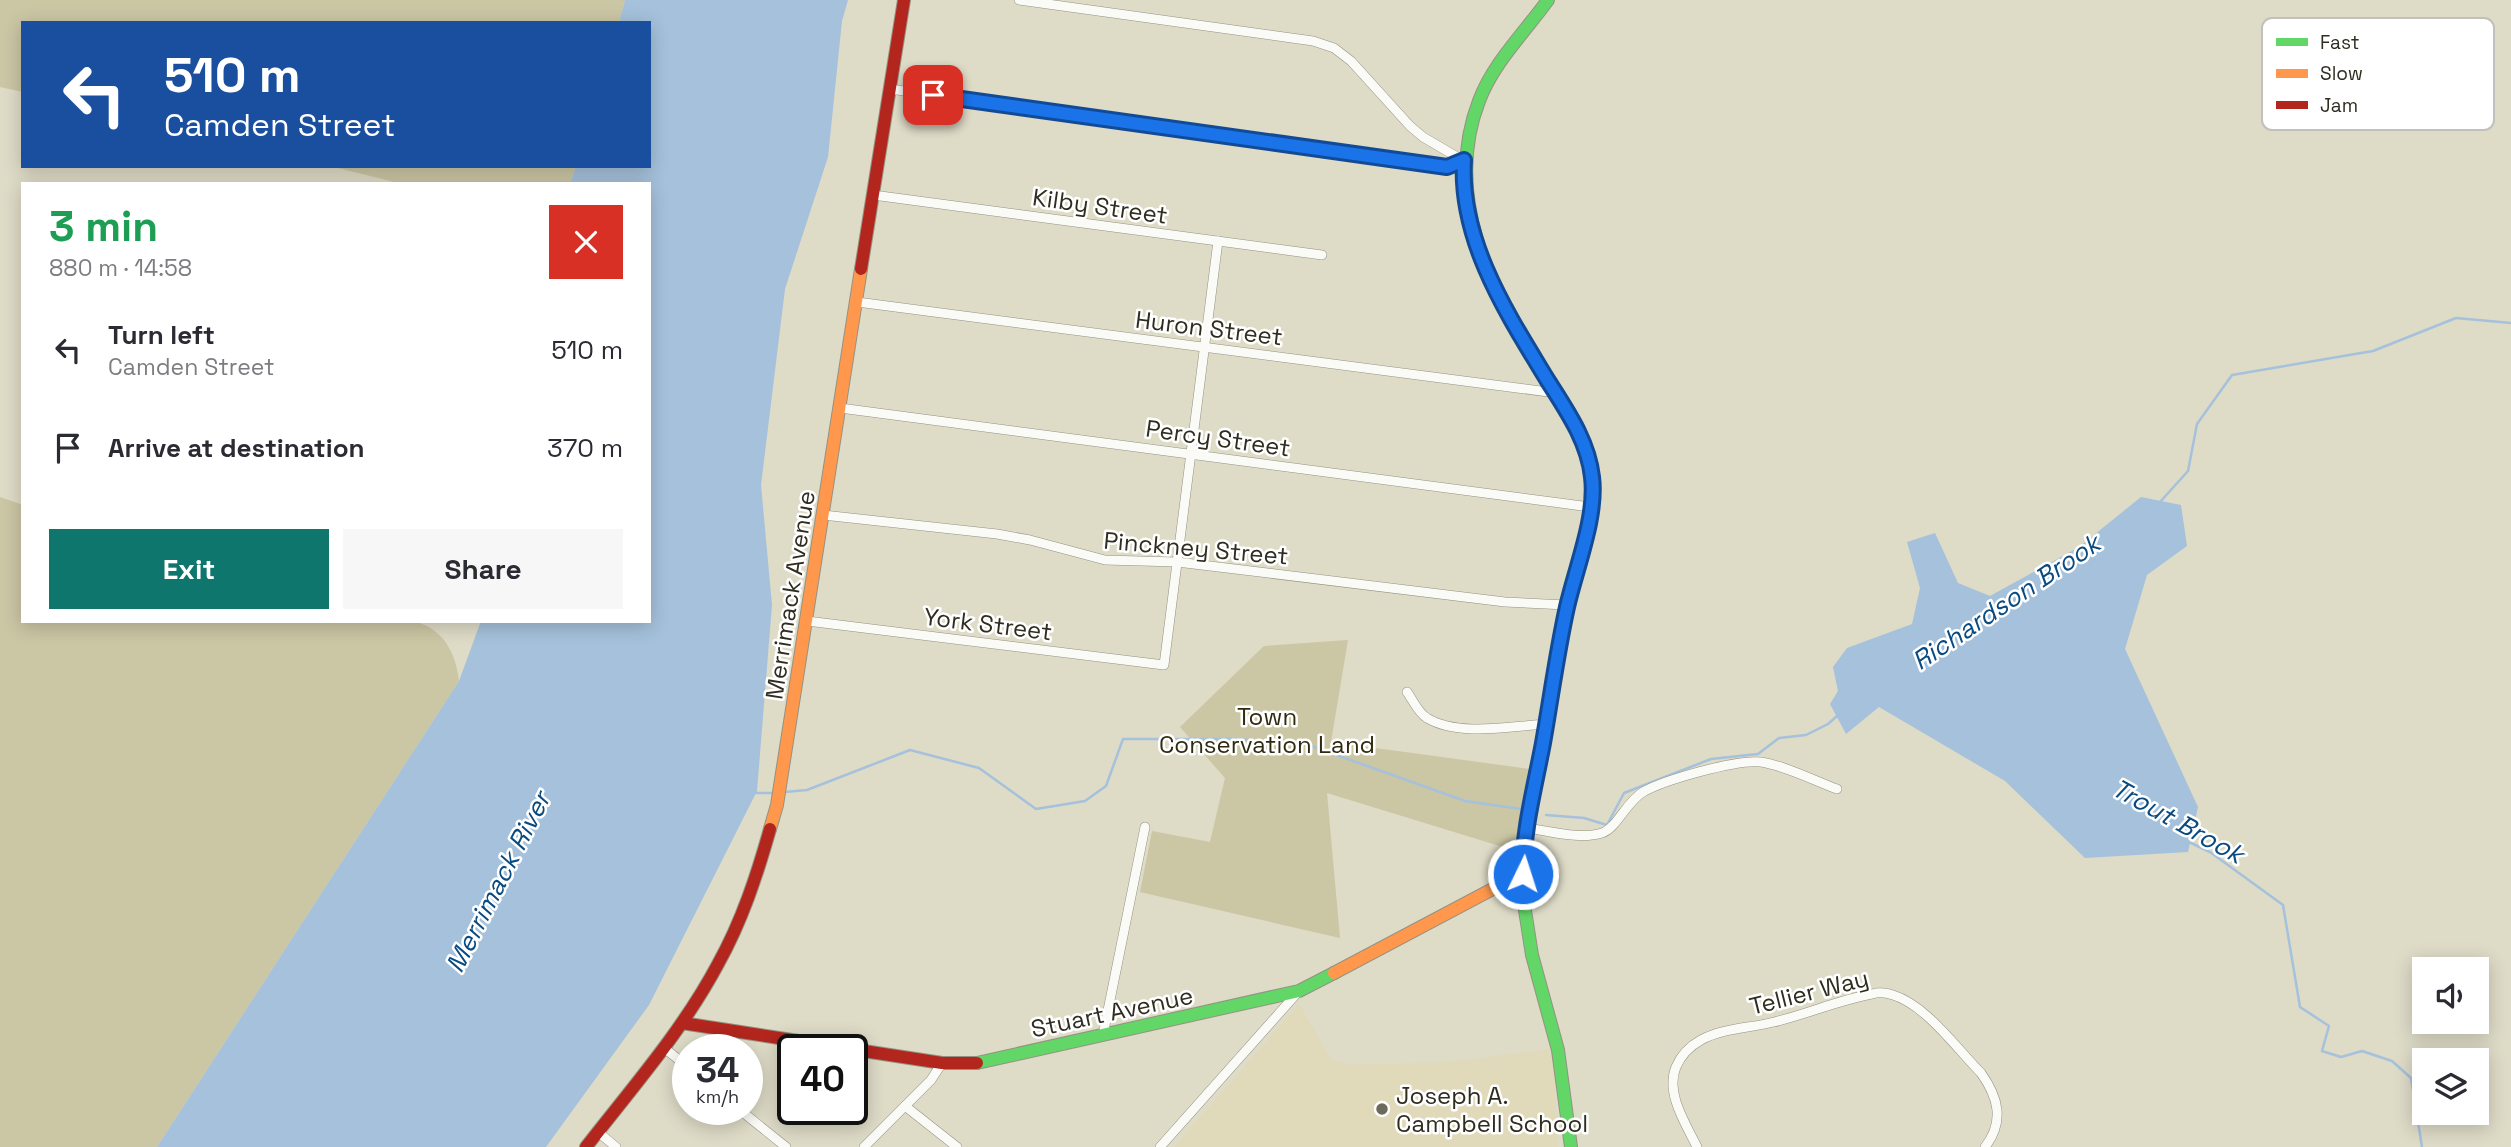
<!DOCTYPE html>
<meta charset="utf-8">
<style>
:root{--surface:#fff;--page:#f7f7f7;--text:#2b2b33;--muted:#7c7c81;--accent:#0f766e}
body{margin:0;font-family:"Space Grotesk",sans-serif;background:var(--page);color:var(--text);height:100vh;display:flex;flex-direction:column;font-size:26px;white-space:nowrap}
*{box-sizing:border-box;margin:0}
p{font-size:23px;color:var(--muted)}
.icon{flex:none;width:38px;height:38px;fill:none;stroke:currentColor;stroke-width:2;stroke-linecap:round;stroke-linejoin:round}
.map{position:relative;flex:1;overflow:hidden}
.drawer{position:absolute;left:21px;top:182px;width:630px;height:441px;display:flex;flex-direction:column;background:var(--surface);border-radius:0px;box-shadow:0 4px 18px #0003}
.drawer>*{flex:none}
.hud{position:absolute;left:21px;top:21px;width:630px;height:147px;border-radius:0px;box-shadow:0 4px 18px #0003;background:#1a4fa0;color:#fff;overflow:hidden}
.tools{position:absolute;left:2412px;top:957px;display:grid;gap:14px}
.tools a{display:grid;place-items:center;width:77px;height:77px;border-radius:0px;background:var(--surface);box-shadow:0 4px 18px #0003;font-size:35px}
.speed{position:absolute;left:672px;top:1034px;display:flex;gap:14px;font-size:35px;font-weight:700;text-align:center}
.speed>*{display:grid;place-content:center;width:91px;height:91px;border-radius:50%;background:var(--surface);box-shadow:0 4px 18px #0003;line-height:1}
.speed small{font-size:18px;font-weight:400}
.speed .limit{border:4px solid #111;border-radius:10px;background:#fff;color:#111}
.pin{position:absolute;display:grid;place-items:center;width:60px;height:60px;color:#fff;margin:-30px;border-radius:14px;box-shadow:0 4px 10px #0006}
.me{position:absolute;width:77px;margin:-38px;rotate:4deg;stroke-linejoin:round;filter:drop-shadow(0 0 5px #0008)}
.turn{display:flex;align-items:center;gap:24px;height:147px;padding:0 28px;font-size:32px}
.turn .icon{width:91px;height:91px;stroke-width:2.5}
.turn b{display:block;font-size:49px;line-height:60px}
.round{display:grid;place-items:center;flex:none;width:74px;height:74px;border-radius:0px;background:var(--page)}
.headline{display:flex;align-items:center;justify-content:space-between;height:119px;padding:0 28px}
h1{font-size:42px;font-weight:700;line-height:52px;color:#1e9e55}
.button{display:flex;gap:14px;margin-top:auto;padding:14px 28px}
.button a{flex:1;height:80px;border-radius:0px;background:var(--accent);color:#fff;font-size:28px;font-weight:700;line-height:80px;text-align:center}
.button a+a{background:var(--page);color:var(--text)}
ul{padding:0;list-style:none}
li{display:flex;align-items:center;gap:21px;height:98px;padding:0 28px}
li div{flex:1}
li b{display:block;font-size:26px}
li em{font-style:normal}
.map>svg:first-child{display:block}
</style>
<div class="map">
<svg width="2511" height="1147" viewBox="0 0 2511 1147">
<rect width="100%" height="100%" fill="#dedbc7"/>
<path fill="#e0daba" d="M1299 1004 1331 1059 1350 1065 1448 1062 1549 1049 1554 1073 1558 1147H1174Z"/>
<g fill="#cbc6a4">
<path d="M0 0H625L619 23H23V92L0 87Z"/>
<path d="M330 166H576L570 184H402Z"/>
<path d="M0 497 23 505V621H412C443 627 456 653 459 681L157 1147H0Z"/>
<path d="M1348 640 1331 742 1530 769 1516 851 1327 793 1340 938 1140 892 1152 831 1210 842 1225 778 1180 727 1264 646Z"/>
</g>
<g fill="#a5c1db">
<path d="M625 0H848L842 21 828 157 785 289 761 485 772 605 757 791 649 1005 546 1147H157L459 681 481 621H649V184H570L576 166H649V23H619Z"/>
<path d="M2141 497 2181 505 2187 546 2147 575 2125 649 2198 807 2188 852 2085 858 2005 781 1879 707 1846 734 1830 704 1838 691 1833 667 1847 648 1912 624 1920 588 1907 542 1935 533 1958 583 1990 596 2079 547Z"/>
</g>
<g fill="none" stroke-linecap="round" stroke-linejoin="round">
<g stroke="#a5c1db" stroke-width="2.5">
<path d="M2160 502 2188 471 2197 424 2232 375 2373 351 2456 318 2511 323"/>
<path d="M785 792 807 790 910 750 979 768 1036 809 1085 801 1106 786 1123 739H1229L1303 743 1465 801 1521 809"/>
<path d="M754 793H775"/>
<path d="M1546 815 1584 818 1607 825 1624 793 1711 759 1758 754 1779 738 1806 735 1828 724 1837 716"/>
<path d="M2189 842 2210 852 2283 905 2300 1007 2329 1026 2322 1051 2341 1057 2362 1051 2392 1061 2411 1078 2422 1147"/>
</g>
<g stroke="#949283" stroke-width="10">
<g id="street">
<path d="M1019 0 1313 41 1334 48 1351 61 1410 126 1423 137 1464 161"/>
<path d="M890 89 1447 167 1464 161"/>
<path d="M873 195 1322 255"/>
<path d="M857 302 1556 393"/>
<path d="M840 408 1590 507"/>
<path d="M823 515 997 534 1030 540 1105 560 1177 562 1505 602 1567 605"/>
<path d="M807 621 1164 665 1218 241"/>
<path d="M1407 692C1413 700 1418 713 1427 718 1458 737 1512 726 1546 724"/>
<path d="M1527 828C1550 831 1580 840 1602 833 1617 828 1626 802 1643 792 1664 780 1737 759 1761 762 1786 766 1813 780 1837 789"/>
<path d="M1103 1035 1145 827"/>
<path d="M664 1048 688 1067"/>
<path d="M905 1106 957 1147"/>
<path d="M740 1110 786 1147"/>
<path d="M598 1132 616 1147"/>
<path d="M864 1147 931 1080 942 1063"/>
<path d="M1160 1147 1298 992"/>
<path d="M1697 1147C1686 1124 1665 1093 1676 1067 1681 1055 1690 1046 1701 1040 1723 1028 1751 1028 1774 1022 1807 1014 1839 1000 1872 994 1879 992 1887 993 1893 995 1926 1005 1957 1049 1981 1073 1998 1097 2005 1121 1985 1147"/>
</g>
</g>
<g stroke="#949283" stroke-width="14">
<g id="fast">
<path d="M1548 0C1525 32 1493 63 1479 101 1443 194 1489 287 1538 365 1560 399 1586 433 1592 474 1595 500 1588 527 1581 553"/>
<path d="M1524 904 1532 955 1558 1050 1571 1147"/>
<path d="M977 1063 1299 991 1334 973"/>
</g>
</g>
<g stroke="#949283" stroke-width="14">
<g id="slow">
<path d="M770 829 777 805 861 269"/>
<path d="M1524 904 1525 840 1560 640 1581 553"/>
<path d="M1334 973 1523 873"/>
</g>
</g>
<g stroke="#949283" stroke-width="14">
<g id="jam">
<path d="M861 269 904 0"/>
<path d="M682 1023 942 1063H977"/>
<path d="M586 1147C632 1088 683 1030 718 964 742 921 757 875 770 829"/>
</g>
</g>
<use href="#street" stroke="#fafaf7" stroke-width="9"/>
<use href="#fast" stroke="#63d668" stroke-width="12"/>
<use href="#slow" stroke="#ff974d" stroke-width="12"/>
<use href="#jam" stroke="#b3261e" stroke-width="12"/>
</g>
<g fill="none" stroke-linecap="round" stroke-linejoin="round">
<g stroke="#114b97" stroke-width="18">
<path id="route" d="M933 95 1447 167 1464 160C1459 241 1508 315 1548 381 1567 411 1588 441 1592 477 1597 517 1576 567 1567 607 1557 652 1551 698 1543 743 1535 786 1523 830 1523 874"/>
</g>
<use href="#route" stroke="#1a73e8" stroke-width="12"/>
</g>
<circle fill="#6c6a5a" stroke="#fff" stroke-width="2.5" cx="1382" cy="1109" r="7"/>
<g text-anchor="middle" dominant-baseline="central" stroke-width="5" stroke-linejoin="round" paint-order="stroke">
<g font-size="24" fill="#2f2d20" stroke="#fff">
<text transform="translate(1100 206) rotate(8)">Kilby Street</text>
<text transform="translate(1209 328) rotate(7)">Huron Street</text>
<text transform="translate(1218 438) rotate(8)">Percy Street</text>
<text transform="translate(1196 548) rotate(5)">Pinckney Street</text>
<text transform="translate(790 595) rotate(-81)">Merrimack Avenue</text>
<text transform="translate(988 624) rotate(7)">York Street</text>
<text transform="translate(1809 992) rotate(-14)">Tellier Way</text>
<text transform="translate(1112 1012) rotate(-12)">Stuart Avenue</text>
</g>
<g font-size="24" fill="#302b10" stroke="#fff">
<text x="1267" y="716">Town<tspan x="1267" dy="28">Conservation Land</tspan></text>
</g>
<g font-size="24" fill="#2f2d20" stroke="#fff" text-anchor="start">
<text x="1396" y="1095">Joseph A.<tspan x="1396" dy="28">Campbell School</tspan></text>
</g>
<g font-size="26" font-style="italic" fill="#094a80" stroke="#fff">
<text transform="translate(2006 602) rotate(-34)">Richardson Brook</text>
<text transform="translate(2178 821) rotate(29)">Trout Brook</text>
<text transform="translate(498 882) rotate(-63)">Merrimack River</text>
</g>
</g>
<rect x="2262" y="18" width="232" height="112" rx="10" fill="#fff" stroke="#c1c0bc" stroke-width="2"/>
<rect x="2276" y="38" width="32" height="8" fill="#63d668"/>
<rect x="2276" y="69" width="32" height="9" fill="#ff974d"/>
<rect x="2276" y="101" width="32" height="8" fill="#b3261e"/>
<g font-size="19" fill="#2f2d20">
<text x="2320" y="49">Fast</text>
<text x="2320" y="80">Slow</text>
<text x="2320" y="112">Jam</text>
</g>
</svg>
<div class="tools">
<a><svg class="icon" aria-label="sound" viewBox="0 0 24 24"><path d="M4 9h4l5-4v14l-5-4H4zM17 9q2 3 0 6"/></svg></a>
<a><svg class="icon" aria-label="layers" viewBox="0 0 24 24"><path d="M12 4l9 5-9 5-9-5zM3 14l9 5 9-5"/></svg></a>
</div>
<div class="speed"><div>34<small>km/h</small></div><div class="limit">40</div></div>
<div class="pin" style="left:933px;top:95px;background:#d93025"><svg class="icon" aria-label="arrive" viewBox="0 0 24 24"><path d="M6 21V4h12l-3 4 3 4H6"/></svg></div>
<svg class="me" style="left:1523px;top:874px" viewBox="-20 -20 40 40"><circle r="17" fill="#1a73e8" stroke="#fff" stroke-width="3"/><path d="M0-11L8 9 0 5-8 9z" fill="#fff"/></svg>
<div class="hud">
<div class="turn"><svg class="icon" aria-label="left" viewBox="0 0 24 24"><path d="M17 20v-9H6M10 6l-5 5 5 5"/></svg><div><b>510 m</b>Camden Street</div></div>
</div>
<section class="drawer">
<div class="headline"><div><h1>3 min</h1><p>880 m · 14:58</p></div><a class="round" style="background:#d93025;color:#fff"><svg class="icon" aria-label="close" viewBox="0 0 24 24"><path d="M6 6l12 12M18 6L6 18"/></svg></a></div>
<ul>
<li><svg class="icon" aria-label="left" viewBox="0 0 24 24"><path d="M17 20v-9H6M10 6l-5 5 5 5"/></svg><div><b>Turn left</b><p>Camden Street</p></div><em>510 m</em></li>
<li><svg class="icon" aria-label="arrive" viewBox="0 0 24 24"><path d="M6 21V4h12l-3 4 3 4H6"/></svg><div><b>Arrive at destination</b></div><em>370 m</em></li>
</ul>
<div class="button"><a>Exit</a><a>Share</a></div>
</section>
</div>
